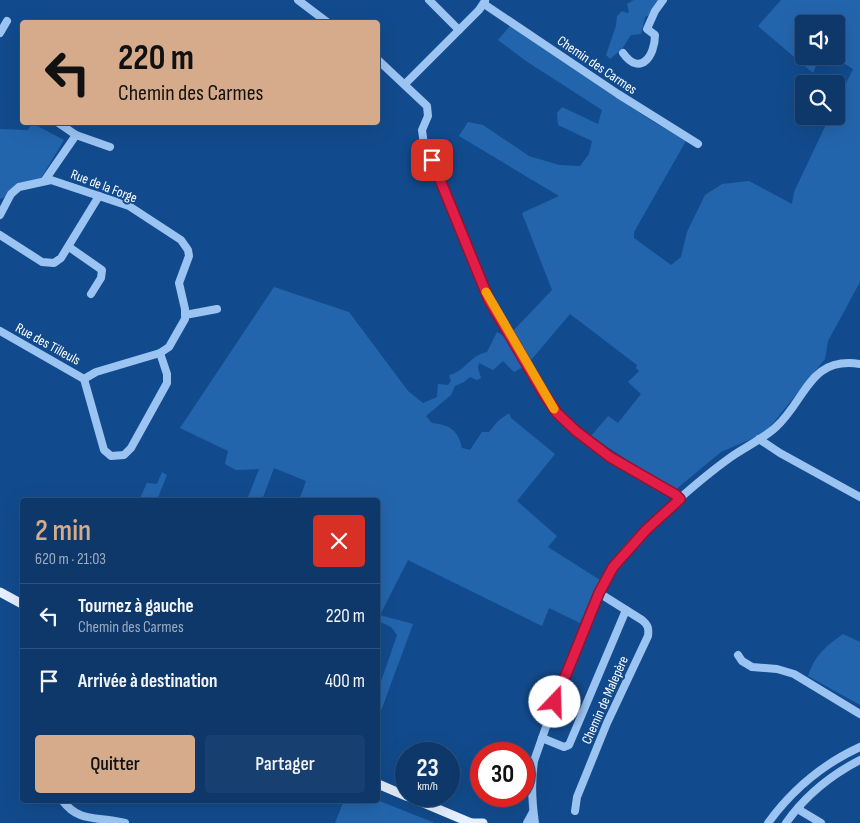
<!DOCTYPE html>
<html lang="fr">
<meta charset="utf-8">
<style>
:root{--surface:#0e386a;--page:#173f70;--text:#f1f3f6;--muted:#9bacc1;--line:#2e527e;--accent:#d6ab8b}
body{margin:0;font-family:"Sofia Sans Condensed",sans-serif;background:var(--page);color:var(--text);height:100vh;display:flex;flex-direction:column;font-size:19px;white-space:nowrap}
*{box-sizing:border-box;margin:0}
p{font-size:16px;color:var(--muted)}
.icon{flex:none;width:28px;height:28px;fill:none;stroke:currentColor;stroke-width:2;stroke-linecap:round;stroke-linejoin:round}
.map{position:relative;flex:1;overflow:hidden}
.panel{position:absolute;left:20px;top:498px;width:360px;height:305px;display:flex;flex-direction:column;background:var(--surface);border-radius:5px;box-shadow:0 5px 20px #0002,0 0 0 1px var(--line)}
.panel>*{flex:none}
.banner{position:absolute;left:20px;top:20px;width:360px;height:105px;border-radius:5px;box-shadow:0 5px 20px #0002,0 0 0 1px var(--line);background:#d6ab8b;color:#111;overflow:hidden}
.fabs{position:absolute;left:795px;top:15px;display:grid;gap:10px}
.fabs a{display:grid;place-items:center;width:50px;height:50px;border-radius:5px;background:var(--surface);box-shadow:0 5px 20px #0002,0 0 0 1px var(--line);font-size:25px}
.speed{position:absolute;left:395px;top:742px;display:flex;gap:10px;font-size:25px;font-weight:700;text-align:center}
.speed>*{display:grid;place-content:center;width:65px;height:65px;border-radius:50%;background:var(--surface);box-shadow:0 5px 20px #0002,0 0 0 1px var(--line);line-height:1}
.speed small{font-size:12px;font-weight:400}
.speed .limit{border:8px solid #d22;background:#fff;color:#111}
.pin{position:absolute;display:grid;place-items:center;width:42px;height:42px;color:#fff;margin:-21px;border-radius:10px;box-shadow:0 2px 8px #0006}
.me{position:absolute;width:55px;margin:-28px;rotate:21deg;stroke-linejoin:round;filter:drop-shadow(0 0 4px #0008)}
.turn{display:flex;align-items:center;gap:18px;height:105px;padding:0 15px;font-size:22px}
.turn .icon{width:65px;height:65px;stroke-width:2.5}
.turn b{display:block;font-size:35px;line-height:42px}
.round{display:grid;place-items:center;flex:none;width:52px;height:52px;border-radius:5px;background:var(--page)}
.overview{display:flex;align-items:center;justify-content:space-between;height:85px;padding:0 15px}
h1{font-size:30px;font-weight:600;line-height:38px;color:var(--accent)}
.primary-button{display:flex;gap:10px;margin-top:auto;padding:10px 15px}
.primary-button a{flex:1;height:58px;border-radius:5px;background:var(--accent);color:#111;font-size:20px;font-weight:600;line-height:58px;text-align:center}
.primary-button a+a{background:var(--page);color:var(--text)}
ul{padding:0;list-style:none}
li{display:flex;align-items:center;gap:15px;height:65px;padding:0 15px;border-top:1px solid var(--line)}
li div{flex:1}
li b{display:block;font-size:19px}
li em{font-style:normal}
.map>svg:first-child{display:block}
</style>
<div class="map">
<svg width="860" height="823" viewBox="0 0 860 823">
<rect width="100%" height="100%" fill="#124b8d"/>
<g fill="#2365ad">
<path d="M634 0H665L656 12 645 17 641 34 631 35 622 49 610 59 606 55 616 26 617 16 622 11 627 13 629 12 627 4Z"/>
<path d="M781 0H860V282L828 341 825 359 765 433 721 452 674 491 591 436 608 416 618 423 641 394 628 382 639 371 636 368 637 365 570 314 531 360 513 331 552 290 522 213 559 196 459 136 468 122 483 125 529 156 559 165 580 166 589 154 592 141 558 125 557 113 562 107 598 124 602 110 526 61 498 40 510 26 652 121 686 141 634 232V238L671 265 681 257 687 232 705 195 722 184 749 181 792 204 794 192 830 116H836V104L853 69 832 56H836V24H804V56H820L813 73 758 26Z"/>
<path d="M32 123 64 140 41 178 18 186 6 197 0 199V129L28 130Z"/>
<path d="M274 287 349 312 408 391 423 403 437 397 438 384 448 385 451 381 449 375C465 372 470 355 487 352L497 332 507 338 525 366 514 372 503 361 493 370 479 363 478 368 481 378 477 380 470 377 464 382 455 386 451 395 426 416 432 423C450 425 458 430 462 448L470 450 482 432H489L498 421 509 413 511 418 555 454 517 501 557 536 548 547 600 580 580 623 549 608 542 626 408 560 380 615 413 624 378 719V690L397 635 391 627 378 621V500H299L306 481 274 468 262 500H247L259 469 236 470 225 464 228 451 180 428Z"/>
<path d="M162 472 167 475 157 500H139L147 483 157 484Z"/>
<path d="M843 634 860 642V705L808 676C814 656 827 645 843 634Z"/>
<path d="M344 800H377L435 823H335Z"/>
</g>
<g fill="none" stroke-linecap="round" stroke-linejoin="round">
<g stroke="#9bc4f2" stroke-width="8">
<path d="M298 0 327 22"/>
<path d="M429 0 459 30"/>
<path d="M484 4 618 94 698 144"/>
<path d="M0 33 7 21"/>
<path d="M623 53C640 77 655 56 655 35L647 29 655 11 663 0"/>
<path d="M378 60 427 106 428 116 422 130 424 145 489 300 549 401C579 444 630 471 676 495L679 499"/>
<path d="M405 84 479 10 485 1"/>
<path d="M57 122 76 135 110 147"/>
<path d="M45 180 76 135"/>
<path d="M0 215 11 194 19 187 51 180 129 206 181 240 188 250 189 256 179 283 185 309V319L169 347 160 353"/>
<path d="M0 235 42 262 54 263 61 258 99 196"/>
<path d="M69 247 102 270 101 278 91 294"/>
<path d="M185 315 217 309"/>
<path d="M0 331 84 379 104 450 111 456 124 455 131 448 167 383V374L160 353 96 372 84 379"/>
<path d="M759 439 780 453 860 497"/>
<path d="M738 655 742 661 752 667 777 669 794 674 860 714"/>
<path d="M542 738 564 747 569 745 626 610"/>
<path d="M62 800C79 823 96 816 125 823"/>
<path d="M799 807 801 811 821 823"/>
<path d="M575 811 577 797 607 723 648 636C649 628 648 625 642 620L599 593"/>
<path d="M527 823 533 812"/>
<path d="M535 823C532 803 531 781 534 761 549 717 566 673 584 630 592 609 600 587 612 568 625 549 644 530 661 515 683 495 707 474 731 457 745 447 763 439 776 427 806 400 809 356 860 364"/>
<path d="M768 823C792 790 823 764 860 747"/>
<path d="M786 823C805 796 831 775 860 760"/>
</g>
<g stroke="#e5f0ff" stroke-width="9">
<path d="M0 592 22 604"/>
<path d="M378 784 406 796"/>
<path d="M407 796 471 823"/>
<path d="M471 823H483"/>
</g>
</g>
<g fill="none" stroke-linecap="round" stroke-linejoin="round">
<g stroke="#92132f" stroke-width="12">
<path id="route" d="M432 160 489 300 544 394 557 413 576 431 610 457 676 495 680 499 646 530 613 567 599 593 555 702"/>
</g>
<use href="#route" stroke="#e11d48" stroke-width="9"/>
<path stroke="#f59e0b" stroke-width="9" d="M486 292 554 409"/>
</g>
<g text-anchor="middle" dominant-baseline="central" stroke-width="4" stroke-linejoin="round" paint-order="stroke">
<g font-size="14" fill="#fff" stroke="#124b8d">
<text transform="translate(597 65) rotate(34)">Chemin des Carmes</text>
<text transform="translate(104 186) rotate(21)">Rue de la Forge</text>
<text transform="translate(48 344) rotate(29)">Rue des Tilleuls</text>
<text transform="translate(605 700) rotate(-66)">Chemin de Malepère</text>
</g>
</g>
</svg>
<div class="fabs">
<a><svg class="icon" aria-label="sound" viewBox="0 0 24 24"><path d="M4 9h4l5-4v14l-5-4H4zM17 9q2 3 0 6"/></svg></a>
<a><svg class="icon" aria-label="search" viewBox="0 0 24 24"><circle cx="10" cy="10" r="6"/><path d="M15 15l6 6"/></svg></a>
</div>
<div class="speed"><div>23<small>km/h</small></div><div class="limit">30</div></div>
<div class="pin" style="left:432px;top:160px;background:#d93025"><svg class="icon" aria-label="arrive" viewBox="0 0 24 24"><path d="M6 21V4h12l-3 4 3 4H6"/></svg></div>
<svg class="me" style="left:555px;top:702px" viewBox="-20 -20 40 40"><circle r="19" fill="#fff"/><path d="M0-13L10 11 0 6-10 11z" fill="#e11d48"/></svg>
<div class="banner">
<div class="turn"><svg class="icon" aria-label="left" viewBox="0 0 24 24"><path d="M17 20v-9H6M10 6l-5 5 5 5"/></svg><div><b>220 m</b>Chemin des Carmes</div></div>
</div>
<section class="panel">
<div class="overview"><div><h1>2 min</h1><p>620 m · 21:03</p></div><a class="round" style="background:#d93025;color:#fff"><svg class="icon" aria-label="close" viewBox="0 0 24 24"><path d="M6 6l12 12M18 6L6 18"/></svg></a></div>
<ul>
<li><svg class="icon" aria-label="left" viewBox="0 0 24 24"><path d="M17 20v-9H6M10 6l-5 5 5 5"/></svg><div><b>Tournez à gauche</b><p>Chemin des Carmes</p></div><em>220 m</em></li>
<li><svg class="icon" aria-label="arrive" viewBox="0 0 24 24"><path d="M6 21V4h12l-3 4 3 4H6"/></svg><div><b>Arrivée à destination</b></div><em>400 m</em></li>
</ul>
<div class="primary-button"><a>Quitter</a><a>Partager</a></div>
</section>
</div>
